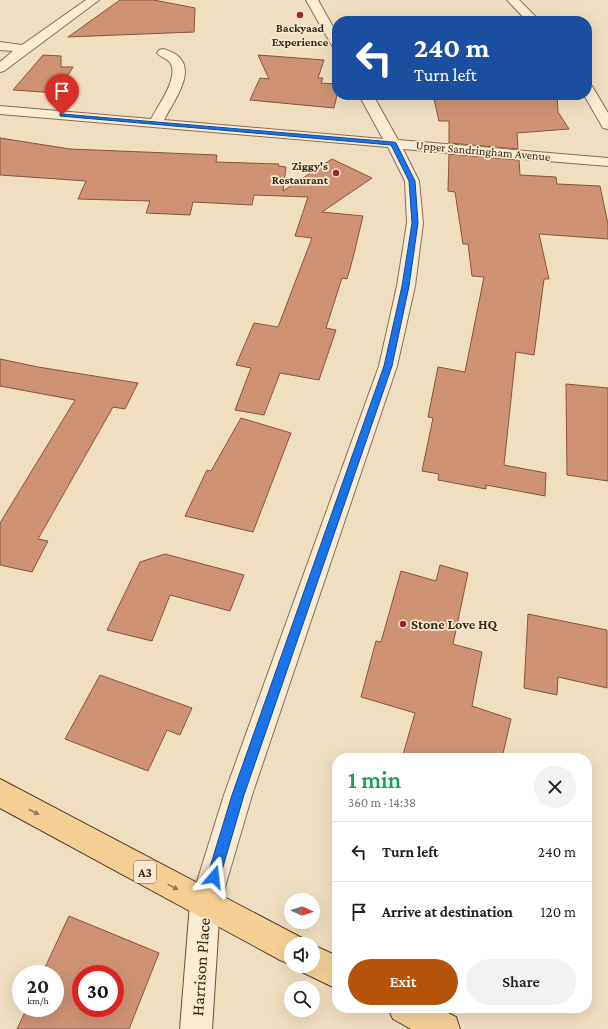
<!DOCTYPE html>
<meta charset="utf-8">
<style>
:root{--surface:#fff;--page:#f2f2f2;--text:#202124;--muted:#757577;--line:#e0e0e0;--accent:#b45309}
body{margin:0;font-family:"Crimson Pro",serif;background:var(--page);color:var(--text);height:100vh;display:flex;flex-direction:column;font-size:15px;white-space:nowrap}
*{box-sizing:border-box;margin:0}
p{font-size:13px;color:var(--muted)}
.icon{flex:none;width:22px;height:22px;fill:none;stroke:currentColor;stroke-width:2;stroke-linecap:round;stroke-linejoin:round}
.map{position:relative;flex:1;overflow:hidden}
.drawer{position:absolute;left:332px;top:753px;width:260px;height:260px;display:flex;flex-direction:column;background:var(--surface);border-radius:16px;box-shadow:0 4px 16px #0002}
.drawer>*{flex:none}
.guide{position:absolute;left:332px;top:16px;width:260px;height:84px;border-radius:16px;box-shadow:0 4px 16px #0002;background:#1a4fa0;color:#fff;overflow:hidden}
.needle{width:26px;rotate:93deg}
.fabs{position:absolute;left:284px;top:893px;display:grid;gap:8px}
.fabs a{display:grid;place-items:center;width:36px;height:36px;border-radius:50%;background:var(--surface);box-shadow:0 4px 16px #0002;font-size:20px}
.speed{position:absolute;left:12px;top:965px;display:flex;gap:8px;font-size:20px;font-weight:700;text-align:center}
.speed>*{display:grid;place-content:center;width:52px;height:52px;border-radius:50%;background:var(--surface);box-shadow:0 4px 16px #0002;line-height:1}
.speed small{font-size:10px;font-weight:400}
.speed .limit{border:6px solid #d22;background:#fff;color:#111}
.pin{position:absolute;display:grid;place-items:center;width:34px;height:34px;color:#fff;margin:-41px -17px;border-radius:50% 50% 50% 0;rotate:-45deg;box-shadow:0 0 4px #0007}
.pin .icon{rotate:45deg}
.me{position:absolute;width:44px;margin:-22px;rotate:17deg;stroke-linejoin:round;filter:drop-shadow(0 0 3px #0008)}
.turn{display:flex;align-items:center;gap:14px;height:84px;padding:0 16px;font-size:18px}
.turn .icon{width:52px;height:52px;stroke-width:2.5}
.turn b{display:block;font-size:28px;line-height:34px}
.round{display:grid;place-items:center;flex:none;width:42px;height:42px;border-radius:21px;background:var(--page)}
.summary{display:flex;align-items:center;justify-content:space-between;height:68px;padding:0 16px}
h1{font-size:24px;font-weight:600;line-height:30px;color:#1e9e55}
.button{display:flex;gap:8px;margin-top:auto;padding:8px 16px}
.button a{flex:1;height:46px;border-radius:24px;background:var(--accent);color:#fff;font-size:16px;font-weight:600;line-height:46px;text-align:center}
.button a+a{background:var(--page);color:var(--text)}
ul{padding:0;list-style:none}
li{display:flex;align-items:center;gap:12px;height:60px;padding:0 16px;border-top:1px solid var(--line)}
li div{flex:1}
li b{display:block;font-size:15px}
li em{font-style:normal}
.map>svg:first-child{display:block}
</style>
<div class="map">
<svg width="608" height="1029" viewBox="0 0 608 1029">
<rect width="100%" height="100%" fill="#f0dec0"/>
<g fill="#cf9374" stroke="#89553c" fill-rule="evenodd">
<path d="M120 0H154L195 8 194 32 68 37Z"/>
<path d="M43 55 61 56V67H73L57 93 13 90Z"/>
<path d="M258 55 324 60 318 78H323L321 83 337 84V95L334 108 250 100 260 78 269 79Z"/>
<path d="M433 95H557L558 112 569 129 517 133 518 149 449 143V121H439Z"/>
<path d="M0 138 70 149 217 155 216 162 279 164 278 166 286 167 283 191 332 159 372 178 322 212 363 216 353 258 347 279 342 278 326 328 336 330 319 380 280 373 264 415 235 410 251 368 236 365 254 323 278 327 312 238 295 236 308 197 254 195 252 205 193 202 190 215 146 213 150 201 78 199 86 181 0 175Z"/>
<path d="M449 154 519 160 520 175 556 177 557 184 600 186 608 224V239L539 234 549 279H544L534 355 516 352 504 465 546 473 545 496 486 485V489L438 480 439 474 422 471 433 418 428 417 438 367 465 372 484 277 472 276 468 244H463L455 192 448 191Z"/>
<path d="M0 359 38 367 138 383 125 409 113 407 38 539 48 541 32 572 0 565V523L75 400 0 386Z"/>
<path d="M566 384 608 388V481L567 475Z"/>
<path d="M241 418 291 433 253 532 185 516 207 470 211 471Z"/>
<path d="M165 554 244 575 230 611 170 595 152 641 107 630 140 562Z"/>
<path d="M440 565 468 573 453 644 482 652 472 706 511 719 502 758H402L415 713 361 697 376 641 381 642 401 571 436 581Z"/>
<path d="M528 614 607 630V688L558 677 557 695 524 688Z"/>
<path d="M100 675 192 708 180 735 167 730 148 771 65 739Z"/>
<path d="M69 916 159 953 129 1029H17L27 1008H55V974H42ZM81 974H115V1008H81Z"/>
</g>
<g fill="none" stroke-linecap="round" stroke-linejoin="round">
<g stroke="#896e57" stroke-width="2">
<g id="minor">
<path d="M86 0H99L4 71 0 72V62L13 51 0 50V42L22 45Z"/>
<path d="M306 0H318L337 34V48L333 47 331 44Z"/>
<path d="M507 0H519L540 21H527Z"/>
<path d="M163 49C205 60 176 97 164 120L383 139 359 95H373L398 140 608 158V166L403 149 419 181 423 223 415 286 397 366 252 795 220 904 216 915 205 919 194 915 190 904 224 795 379 366 397 286 407 223 405 181 388 147 0 114V106L151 119C158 106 178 79 171 64 168 58 161 58 157 53L159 50Z"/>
<path d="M587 85 592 86 608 113V129L603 128 584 95H587Z"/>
</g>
</g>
<g stroke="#6b4f3a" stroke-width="2">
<path id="secondary" d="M205 889 216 893 220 904 212 1029H180L190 904 194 893Z"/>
</g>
<g stroke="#573d2c" stroke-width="2">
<g id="primary">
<path d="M0 779 302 938 305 944H291V965L280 960 0 808Z"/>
<path d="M313 945 337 956V989L302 972 299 966H313Z"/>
<path d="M388 1008H438L456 1017 460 1029H411L393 1019Z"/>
</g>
</g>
<use href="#minor" fill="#faecd3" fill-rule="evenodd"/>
<use href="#secondary" fill="#faecd3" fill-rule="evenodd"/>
<use href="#primary" fill="#f5d095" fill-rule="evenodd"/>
</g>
<defs><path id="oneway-solid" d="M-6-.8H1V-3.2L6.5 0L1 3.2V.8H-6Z"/></defs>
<g fill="#967c58">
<use href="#oneway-solid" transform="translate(34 812) rotate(28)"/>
<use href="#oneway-solid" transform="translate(173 887) rotate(28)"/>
</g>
<path fill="#1a73e8" stroke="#114b97" d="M62 114 393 142 396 143 415 181 418 223 409 286 392 366 244 795 220 877 218 881 214 883 209 881 207 877 232 795 384 366 402 286 412 223 409 181 391 145 60 116V114Z"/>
<g fill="#9b252e" stroke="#f7e9d0" stroke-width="1.5">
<circle cx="300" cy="15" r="4"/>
<circle cx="336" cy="173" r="4"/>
<circle cx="403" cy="624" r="4"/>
</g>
<g text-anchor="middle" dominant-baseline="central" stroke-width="3.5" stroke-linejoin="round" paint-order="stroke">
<g font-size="12" font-weight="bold" fill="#38281c" stroke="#f7e9d0">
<text x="300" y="28">Backyaad<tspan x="300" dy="14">Experience</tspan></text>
<text x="328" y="166" text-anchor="end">Ziggy's<tspan x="328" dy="14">Restaurant</tspan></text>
</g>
<g font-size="12" fill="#38281c" stroke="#f7e9d0">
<text transform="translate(483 151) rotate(5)">Upper Sandringham Avenue</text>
</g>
<rect fill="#f7e9d0" stroke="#716252" stroke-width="1" x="134" y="861" width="22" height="22" rx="3"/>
<g font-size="13" font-weight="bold" fill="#38281c">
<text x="145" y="872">A3</text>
</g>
<g font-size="14" font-weight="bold" fill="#38281c" stroke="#f7e9d0" text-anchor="start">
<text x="411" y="624">Stone Love HQ</text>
</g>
<g font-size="17" fill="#38281c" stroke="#f7e9d0">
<text transform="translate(201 967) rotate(-86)">Harrison Place</text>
</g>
</g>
</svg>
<div class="fabs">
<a><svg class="needle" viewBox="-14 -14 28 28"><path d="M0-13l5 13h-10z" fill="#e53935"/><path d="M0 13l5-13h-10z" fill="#757577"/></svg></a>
<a><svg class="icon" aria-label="sound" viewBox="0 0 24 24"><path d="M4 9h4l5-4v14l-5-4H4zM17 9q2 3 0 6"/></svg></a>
<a><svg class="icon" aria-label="search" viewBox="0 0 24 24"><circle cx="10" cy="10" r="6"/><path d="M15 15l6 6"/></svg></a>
</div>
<div class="speed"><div>20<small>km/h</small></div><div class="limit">30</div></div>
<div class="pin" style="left:62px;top:115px;background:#d93025"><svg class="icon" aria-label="arrive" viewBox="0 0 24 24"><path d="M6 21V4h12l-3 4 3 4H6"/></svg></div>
<svg class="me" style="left:214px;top:877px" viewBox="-20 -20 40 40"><path d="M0-17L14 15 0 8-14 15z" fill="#1a73e8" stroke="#fff" stroke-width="4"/></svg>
<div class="guide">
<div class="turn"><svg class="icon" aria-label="left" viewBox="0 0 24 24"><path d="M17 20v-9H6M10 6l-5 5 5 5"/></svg><div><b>240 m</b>Turn left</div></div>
</div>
<section class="drawer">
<div class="summary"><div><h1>1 min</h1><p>360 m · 14:38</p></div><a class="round"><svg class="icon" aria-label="close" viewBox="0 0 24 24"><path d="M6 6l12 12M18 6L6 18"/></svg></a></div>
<ul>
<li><svg class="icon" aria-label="left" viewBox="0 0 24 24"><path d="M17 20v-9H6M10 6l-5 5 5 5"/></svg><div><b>Turn left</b></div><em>240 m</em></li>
<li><svg class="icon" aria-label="arrive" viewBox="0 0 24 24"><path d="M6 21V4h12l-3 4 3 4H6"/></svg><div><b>Arrive at destination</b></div><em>120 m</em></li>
</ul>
<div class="button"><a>Exit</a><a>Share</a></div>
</section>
</div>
